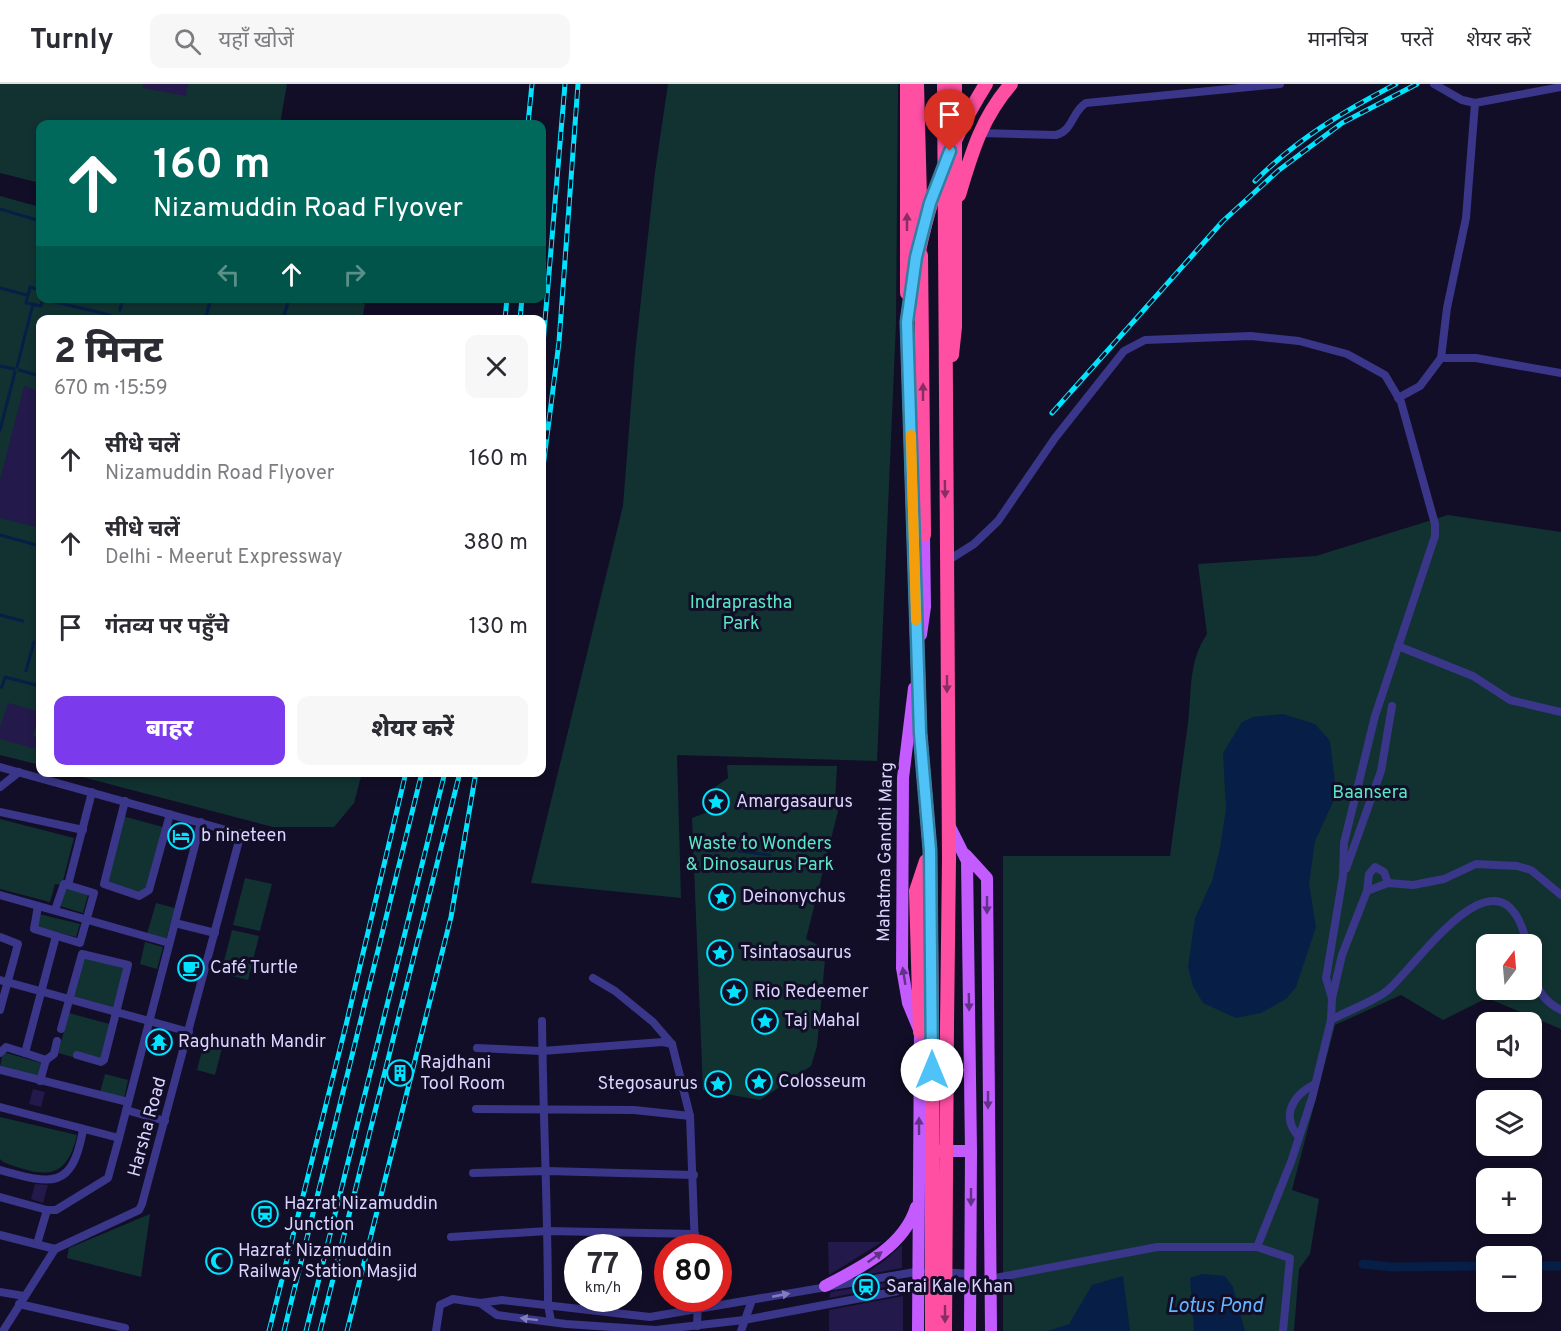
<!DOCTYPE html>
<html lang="hi">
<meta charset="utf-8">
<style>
:root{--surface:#fff;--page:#f7f7f7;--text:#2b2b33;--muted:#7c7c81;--line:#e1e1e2;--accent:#7c3aed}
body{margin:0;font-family:Overpass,"Noto Sans Devanagari",sans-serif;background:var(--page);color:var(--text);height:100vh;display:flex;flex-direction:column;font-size:22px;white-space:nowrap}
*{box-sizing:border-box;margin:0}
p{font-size:20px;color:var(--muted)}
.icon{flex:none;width:33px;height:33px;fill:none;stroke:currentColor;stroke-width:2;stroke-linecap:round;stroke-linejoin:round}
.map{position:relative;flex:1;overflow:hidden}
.panel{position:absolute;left:36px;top:231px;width:510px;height:462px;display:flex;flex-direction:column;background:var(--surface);border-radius:12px;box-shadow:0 3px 9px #0003}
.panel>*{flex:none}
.top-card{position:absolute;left:36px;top:36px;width:510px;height:183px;border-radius:12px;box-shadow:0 3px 9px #0003;background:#00695c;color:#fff;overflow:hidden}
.needle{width:39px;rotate:16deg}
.controls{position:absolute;left:1476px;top:850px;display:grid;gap:12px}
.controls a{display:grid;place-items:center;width:66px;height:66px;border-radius:12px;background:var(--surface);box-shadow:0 3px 9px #0003;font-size:30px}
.speed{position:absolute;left:564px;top:1150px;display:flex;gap:12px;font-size:30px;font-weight:700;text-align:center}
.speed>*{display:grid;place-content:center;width:78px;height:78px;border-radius:50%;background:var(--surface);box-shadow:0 3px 9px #0003;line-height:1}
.speed small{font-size:15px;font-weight:400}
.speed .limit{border:9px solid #d22;background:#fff;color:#111}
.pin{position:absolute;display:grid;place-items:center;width:51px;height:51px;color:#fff;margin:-62px -26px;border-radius:50% 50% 50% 0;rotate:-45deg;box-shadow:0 0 6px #0007}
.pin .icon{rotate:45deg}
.me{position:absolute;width:66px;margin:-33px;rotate:0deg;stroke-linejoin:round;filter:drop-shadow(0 0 4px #0008)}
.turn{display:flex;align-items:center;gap:21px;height:126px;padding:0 18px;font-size:27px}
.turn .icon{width:78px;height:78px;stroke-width:2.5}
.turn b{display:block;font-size:42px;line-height:51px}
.lanes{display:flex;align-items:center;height:57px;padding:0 18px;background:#0003;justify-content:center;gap:30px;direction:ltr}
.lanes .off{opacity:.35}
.round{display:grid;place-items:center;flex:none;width:63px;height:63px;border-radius:12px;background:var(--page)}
.summary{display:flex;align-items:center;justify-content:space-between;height:102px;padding:0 18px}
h1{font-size:36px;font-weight:800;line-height:45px}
.button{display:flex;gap:12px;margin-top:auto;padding:12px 18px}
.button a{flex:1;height:69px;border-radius:12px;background:var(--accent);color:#fff;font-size:24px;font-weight:800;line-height:69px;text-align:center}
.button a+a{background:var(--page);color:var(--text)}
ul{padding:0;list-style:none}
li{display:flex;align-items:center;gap:18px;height:84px;padding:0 18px}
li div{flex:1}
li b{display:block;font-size:22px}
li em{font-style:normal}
header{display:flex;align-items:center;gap:36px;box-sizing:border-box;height:84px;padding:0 30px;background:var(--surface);border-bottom:2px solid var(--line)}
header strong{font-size:28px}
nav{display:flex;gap:33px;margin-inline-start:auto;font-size:21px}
.search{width:420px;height:54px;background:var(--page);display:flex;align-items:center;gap:15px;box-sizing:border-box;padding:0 21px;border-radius:12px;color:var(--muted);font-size:22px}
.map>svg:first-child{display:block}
</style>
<header>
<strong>Turnly</strong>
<div class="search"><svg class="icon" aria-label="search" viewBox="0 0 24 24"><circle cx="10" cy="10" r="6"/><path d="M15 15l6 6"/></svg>यहाँ खोजें</div>
<nav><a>मानचित्र</a><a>परतें</a><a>शेयर करें</a></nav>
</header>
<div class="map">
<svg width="1561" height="1247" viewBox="0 0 1561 1247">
<rect width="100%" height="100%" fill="#120e27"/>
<g fill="#113231" fill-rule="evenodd">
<path d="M0 0H287L280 40H40V99L0 89Z"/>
<path d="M668 0H898L896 239 877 677 677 671 681 814 531 799 623 422 635 270 655 88Z"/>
<path d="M0 112 40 123V214H344L365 220 362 236H40V681L0 671Z"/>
<path d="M1448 431 1561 448V945L1487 914 1443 936 1401 911 1335 941 1292 1106 1319 1115 1310 1170 1299 1185 1294 1247H1003V772H1170C1176 727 1182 683 1188 639 1192 607 1188 578 1207 550L1198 480 1316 472ZM1486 861H1532V906H1486Z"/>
<path d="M727 681 837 682 835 719 838 727 806 855 826 865 817 962 811 982 760 1016 703 1006 692 734 708 728 715 703 728 694Z"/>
<path d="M67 689H362L354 719 334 743H273Z"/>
<path d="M122 732 163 743 146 803 133 813 107 804 110 774Z"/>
<path d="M0 735 74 754 62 801 55 800 50 818 0 805Z"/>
<path d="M245 794 272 800 260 847 233 841Z"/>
<path d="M65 804 88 811 83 829 60 822Z"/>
<path d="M156 819 175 824 166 855 147 850Z"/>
<path d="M39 830 80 840 76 853 36 842Z"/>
<path d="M232 846 259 852 248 896 221 889Z"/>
<path d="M145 858 163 863 157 885 140 880Z"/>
<path d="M83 872 127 884 116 924 72 912Z"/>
<path d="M69 929 113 941 102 981 58 969Z"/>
<path d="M205 955 223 960 215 991 197 986Z"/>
<path d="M3 968 41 979 37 993 0 983Z"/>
<path d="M105 990 128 996 124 1015 100 1008Z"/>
<path d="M0 1033 77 1051C66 1098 43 1093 3 1078L0 1075Z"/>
<path d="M150 1130 141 1193 67 1174 69 1164Z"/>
</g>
<g fill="#071e47">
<path d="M1283 630 1315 640 1330 657 1335 698 1334 716 1315 757 1309 800 1316 843 1296 903 1286 915 1261 929 1236 934 1203 919 1193 902 1188 883 1195 834 1212 797 1220 764 1226 725 1223 669 1242 638 1253 633Z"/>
<path d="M1202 1190 1225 1192 1233 1203 1245 1247H1194L1190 1194Z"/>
<path d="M1123 1192 1130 1247H1048L1069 1240 1092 1201Z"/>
</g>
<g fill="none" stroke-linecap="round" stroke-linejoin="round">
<g stroke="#071e47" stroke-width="3">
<path d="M0 125 40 137"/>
<path d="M40 147V148"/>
<path d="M0 204 27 211"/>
<path d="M38 205 40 194"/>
<path d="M40 206 30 203 26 219 41 222 43 214"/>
<path d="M43 215 110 231"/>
<path d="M120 226 123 214"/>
<path d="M205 236 211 214"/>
<path d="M283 236 289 214"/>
<path d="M0 282 14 285"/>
<path d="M17 283 33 220"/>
<path d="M19 286 40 292"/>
<path d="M0 346 15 288"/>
<path d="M0 451 40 462"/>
<path d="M0 531 23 537"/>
<path d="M26 587 34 558"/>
<path d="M0 603H2L5 593 40 602"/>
<path d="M739 767 770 771"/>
</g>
<g stroke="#071e47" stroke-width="9">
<path d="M1363 1180 1392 1183 1486 1182"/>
<path d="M1532 1182H1561"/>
</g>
</g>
<g fill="#23194a">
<path d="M143 0H188L186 12 143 4Z"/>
<path d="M24 302 40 307V444L0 434V396Z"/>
<path d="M8 619 40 628 33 652 40 653V666L0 655V643Z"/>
<path d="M33 1005 45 1008 41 1023 29 1020Z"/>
<path d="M35 1100 48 1101 43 1119 31 1115Z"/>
<path d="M828 1158H882L829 1191Z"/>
<path d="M902 1161V1184L864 1191 884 1177Z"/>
<path d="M902 1196V1200L829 1214 831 1208Z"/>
<path d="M903 1212V1247H829V1226Z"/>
</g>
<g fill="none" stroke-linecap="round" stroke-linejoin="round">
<g stroke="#3a3689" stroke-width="8">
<path d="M1434 0 1462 16 1475 19 1561 3"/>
<path d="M979 49 1056 51C1073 47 1072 27 1086 19L1280 0"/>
<path d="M1441 274H1476L1561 289"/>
<path d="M1398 314 1420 302 1441 274 1447 224 1466 134 1475 19"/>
<path d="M947 477 974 460 998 437 1055 354 1124 267 1145 256 1251 252 1299 257 1347 270 1385 291 1401 318 1435 440V452L1375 632 1344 759 1343 792 1326 894 1332 914 1331 936 1312 1014 1291 1078 1257 1163H1157L990 1195"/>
<path d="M1398 562 1473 592 1510 616 1561 628"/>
<path d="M0 683 258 755"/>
<path d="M0 703 19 688"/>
<path d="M125 717 104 800 139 812 149 806 170 730"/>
<path d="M0 728 83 746"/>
<path d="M1346 785 1381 687 1392 622"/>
<path d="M68 801 92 708"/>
<path d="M1367 807 1369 790 1375 783 1384 788 1388 799"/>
<path d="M0 811 169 859"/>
<path d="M38 822 34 845 80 859 94 809 64 800 55 826"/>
<path d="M175 839 215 849"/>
<path d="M0 853 18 860 0 926"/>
<path d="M1532 882C1536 903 1541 916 1561 926"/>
<path d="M593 894 615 907 653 938 672 960 690 1032 695 1164"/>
<path d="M0 896 189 948"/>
<path d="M1332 914 1342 871 1367 807 1388 799 1413 801 1444 795 1476 780 1517 782 1531 786 1561 811"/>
<path d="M1331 936C1347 927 1377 916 1388 906 1420 878 1503 751 1527 861"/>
<path d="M542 937C543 1032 548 1126 548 1221L551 1237"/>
<path d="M61 945 82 870 128 881 104 976 101 978 77 971"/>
<path d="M477 964 542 967 663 958 672 960"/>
<path d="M0 969 6 963 25 969"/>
<path d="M46 976 54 970 57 957"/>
<path d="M0 986 128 1018"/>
<path d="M40 997 46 976 25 969 56 852"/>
<path d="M0 1023 119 1054 201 738"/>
<path d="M476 1025 634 1026 690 1032"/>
<path d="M126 1026 165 1037"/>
<path d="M1299 1053C1280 1032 1293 1011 1315 1000"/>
<path d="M0 1086C51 1100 72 1107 83 1046"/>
<path d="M473 1089 547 1087 694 1091"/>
<path d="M0 1113 47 1126H56L108 1094 119 1054"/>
<path d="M0 1151 55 1165"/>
<path d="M451 1153 548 1147 695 1150"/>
<path d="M37 1160 47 1126"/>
<path d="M1257 1163 1290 1174 1283 1247"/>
<path d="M942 1188 971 1190"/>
<path d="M0 1208 24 1212"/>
<path d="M480 1219 497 1231 566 1240 656 1246 744 1236 920 1203"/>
<path d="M19 1220 125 1244"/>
<path d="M697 1242 698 1215"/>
<path d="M3 1247 55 1165 139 1126 142 1120 241 749"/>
<path d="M436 1247 440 1221 453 1215 480 1219 502 1216 650 1233 921 1187"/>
<path d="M741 1247 752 1216"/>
</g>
<g stroke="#c35bff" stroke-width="12">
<path d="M921 551 925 523 924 451"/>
<path d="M914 604 903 694 902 884 908 919 920 948 918 1247"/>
<path d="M948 739 967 777 971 1067 970 1247"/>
<path d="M966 771 987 794 991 1247"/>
<path d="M939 1067H971"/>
<path d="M825 1202C860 1184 904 1163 916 1123"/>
</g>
<g stroke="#ff4fa3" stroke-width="14">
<path d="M907 0V209"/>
<path d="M917 0 921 152"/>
<path d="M944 0 949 775 947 941"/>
<path d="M959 111C972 68 981 35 1011 0"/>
<path d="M921 171 924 451"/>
<path d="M952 271 955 243V0"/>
<path d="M920 649 930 766 932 939"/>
<path d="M920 948 916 807 926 777"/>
</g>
<g stroke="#00e4ff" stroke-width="5">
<g id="rail">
<path d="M528 40 532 0"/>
<path d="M1255 97C1297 55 1344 27 1396 0"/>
<path d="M505 236 507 214"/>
<path d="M520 236 522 214"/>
<path d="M542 272 565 0"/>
<path d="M1052 329 1223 137 1279 86 1342 39 1417 0"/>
<path d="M542 391 559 258 578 0"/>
<path d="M269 1247 346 941 406 688"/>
<path d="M284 1247 422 688"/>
<path d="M306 1247 445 688"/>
<path d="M320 1247 460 688"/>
<path d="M347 1247 451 833 476 688"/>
</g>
</g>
<use href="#rail" stroke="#120e27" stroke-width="3" stroke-dasharray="9" stroke-linecap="butt"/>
<g stroke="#ff4fa3" stroke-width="14">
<path d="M920 649 907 238C919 148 937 78 986 0"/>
<path d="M932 1247V939"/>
<path d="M945 1247 947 941"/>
</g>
</g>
<defs><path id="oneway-solid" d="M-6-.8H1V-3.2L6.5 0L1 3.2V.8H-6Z" transform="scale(1.5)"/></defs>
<g fill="#882e65">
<use href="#oneway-solid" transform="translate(907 138) rotate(-90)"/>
<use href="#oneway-solid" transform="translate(923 308) rotate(-90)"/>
<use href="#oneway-solid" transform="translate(945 405) rotate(89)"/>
<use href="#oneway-solid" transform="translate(947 600) rotate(90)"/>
<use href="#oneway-solid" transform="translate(945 1230) rotate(90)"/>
</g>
<g fill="#623188">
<use href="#oneway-solid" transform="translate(987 821) rotate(90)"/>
<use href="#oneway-solid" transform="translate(904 892) rotate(-99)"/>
<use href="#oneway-solid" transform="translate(969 918) rotate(89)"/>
<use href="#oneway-solid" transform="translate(988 1016) rotate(90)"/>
<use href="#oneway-solid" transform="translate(919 1042) rotate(-90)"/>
<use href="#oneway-solid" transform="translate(971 1113) rotate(90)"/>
<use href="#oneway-solid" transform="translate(875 1173) rotate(-36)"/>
</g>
<g fill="#827dbe">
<use href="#oneway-solid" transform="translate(781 1211) rotate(-11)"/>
<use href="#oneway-solid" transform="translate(529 1235) rotate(-173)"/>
</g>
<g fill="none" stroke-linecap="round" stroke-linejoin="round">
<g stroke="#337fa1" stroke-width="15">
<path id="route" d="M932 986 930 766 920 649 907 238 916 173 930 119 950 67"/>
</g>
<use href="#route" stroke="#4fc3f7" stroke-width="10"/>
<path stroke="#f59e0b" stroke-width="10" d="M911 351 916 536"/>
</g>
<defs>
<g id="sight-ring" transform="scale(1.35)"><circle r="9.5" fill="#120e27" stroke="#00e4ff" stroke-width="1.5"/><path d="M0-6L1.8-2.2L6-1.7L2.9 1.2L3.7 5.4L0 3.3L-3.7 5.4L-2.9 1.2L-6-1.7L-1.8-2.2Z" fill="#00e4ff"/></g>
<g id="hotel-ring" transform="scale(1.35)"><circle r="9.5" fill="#120e27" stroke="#00e4ff" stroke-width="1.5"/><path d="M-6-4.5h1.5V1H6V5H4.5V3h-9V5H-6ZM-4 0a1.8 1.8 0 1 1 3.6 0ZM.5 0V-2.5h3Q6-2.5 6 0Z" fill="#00e4ff"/></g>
<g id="cafe-ring" transform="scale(1.35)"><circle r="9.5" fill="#120e27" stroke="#00e4ff" stroke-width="1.5"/><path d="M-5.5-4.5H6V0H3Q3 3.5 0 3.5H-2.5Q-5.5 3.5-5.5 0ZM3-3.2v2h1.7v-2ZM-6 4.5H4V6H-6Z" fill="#00e4ff"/></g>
<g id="temple-ring" transform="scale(1.35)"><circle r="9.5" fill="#120e27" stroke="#00e4ff" stroke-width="1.5"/><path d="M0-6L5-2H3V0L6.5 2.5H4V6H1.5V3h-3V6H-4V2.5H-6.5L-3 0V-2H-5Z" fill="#00e4ff"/></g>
<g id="building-ring" transform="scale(1.35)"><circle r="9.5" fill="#120e27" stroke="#00e4ff" stroke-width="1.5"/><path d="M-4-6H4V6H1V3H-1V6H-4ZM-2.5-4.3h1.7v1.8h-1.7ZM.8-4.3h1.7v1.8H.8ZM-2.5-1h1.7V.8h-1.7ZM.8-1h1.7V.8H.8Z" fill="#00e4ff"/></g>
<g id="station-ring" transform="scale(1.35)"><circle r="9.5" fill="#120e27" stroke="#00e4ff" stroke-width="1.5"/><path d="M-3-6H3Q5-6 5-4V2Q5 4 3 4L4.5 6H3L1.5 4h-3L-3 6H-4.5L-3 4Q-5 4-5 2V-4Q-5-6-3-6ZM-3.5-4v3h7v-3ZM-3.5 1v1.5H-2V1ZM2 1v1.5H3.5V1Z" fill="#00e4ff"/></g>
<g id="mosque-ring" transform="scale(1.35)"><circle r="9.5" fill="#120e27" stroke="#00e4ff" stroke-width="1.5"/><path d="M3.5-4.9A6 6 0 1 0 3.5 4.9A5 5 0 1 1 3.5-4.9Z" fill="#00e4ff"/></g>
</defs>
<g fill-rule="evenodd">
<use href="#sight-ring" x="716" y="718"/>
<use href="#hotel-ring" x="181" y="752"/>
<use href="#sight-ring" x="722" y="813"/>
<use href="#sight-ring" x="720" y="869"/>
<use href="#cafe-ring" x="191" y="884"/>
<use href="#sight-ring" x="734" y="908"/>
<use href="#sight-ring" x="765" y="937"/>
<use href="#temple-ring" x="159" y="958"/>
<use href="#building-ring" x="400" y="989"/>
<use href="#sight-ring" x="759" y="998"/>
<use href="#sight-ring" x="718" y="1000"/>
<use href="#station-ring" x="265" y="1130"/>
<use href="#mosque-ring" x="219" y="1177"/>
<use href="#station-ring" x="866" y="1203"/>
</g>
<g text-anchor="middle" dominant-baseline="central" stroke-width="6" stroke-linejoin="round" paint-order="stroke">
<g font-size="18" fill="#59e7c4" stroke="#120e27">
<text x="741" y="519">Indraprastha<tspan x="741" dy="21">Park</tspan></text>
<text x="1370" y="709">Baansera</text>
<text x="760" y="760">Waste to Wonders<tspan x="760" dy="21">&amp; Dinosaurus Park</tspan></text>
</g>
<g font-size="18" fill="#dad4ff" stroke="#120e27" text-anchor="start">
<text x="736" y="718">Amargasaurus</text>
<text x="201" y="752">b nineteen</text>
<text x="742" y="813">Deinonychus</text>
<text x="740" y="869">Tsintaosaurus</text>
<text x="210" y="884">Café Turtle</text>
<text x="754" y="908">Rio Redeemer</text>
<text x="784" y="937">Taj Mahal</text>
<text x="178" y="958">Raghunath Mandir</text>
<text x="420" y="979">Rajdhani<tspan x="420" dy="21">Tool Room</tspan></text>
<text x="778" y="998">Colosseum</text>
<text x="698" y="1000" text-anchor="end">Stegosaurus</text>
<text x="284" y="1120">Hazrat Nizamuddin<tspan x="284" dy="21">Junction</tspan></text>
<text x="238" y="1167">Hazrat Nizamuddin<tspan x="238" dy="21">Railway Station Masjid</tspan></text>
<text x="886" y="1203">Sarai Kale Khan</text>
</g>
<g font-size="18" fill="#dad4ff" stroke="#120e27">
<text transform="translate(886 768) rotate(-89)">Mahatma Gandhi Marg</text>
<text transform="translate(148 1043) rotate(-75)">Harsha Road</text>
</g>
<g font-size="20" font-style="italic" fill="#62b6ff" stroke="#120e27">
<text x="1215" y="1223">Lotus Pond</text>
</g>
</g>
</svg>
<div class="controls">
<a><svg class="needle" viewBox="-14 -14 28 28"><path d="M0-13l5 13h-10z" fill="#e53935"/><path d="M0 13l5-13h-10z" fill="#7c7c81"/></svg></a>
<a><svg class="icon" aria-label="sound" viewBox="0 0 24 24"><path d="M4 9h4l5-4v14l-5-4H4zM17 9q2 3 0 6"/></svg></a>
<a><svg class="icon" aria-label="layers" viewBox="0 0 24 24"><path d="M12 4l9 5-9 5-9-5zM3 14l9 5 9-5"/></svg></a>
<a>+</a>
<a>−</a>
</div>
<div class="speed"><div>77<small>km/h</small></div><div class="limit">80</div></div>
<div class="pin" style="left:950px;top:67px;background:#d93025"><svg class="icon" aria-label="arrive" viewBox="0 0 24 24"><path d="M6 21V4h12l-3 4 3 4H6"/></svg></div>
<svg class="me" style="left:932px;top:986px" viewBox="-20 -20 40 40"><circle r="19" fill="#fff"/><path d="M0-13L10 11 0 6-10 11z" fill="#4fc3f7"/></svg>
<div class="top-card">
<div class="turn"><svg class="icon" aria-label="ahead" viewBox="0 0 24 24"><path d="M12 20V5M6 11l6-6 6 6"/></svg><div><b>160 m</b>Nizamuddin Road Flyover</div></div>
<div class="lanes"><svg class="icon off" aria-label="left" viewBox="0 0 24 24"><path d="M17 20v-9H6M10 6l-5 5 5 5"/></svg><svg class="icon" aria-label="ahead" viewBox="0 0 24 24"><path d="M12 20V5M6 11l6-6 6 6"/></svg><svg class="icon off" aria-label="right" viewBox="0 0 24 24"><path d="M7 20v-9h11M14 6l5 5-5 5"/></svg></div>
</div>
<section class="panel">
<div class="summary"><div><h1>2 मिनट</h1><p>670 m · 15:59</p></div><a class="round"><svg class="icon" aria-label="close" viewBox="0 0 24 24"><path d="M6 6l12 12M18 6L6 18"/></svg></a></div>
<ul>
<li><svg class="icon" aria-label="ahead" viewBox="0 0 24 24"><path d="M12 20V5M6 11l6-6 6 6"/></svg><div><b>सीधे चलें</b><p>Nizamuddin Road Flyover</p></div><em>160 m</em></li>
<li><svg class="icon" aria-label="ahead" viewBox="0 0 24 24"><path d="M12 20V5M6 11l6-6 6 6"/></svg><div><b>सीधे चलें</b><p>Delhi - Meerut Expressway</p></div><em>380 m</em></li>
<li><svg class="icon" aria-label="arrive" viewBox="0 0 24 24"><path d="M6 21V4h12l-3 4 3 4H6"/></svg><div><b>गंतव्य पर पहुँचे</b></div><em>130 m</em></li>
</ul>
<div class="button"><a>बाहर</a><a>शेयर करें</a></div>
</section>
</div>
